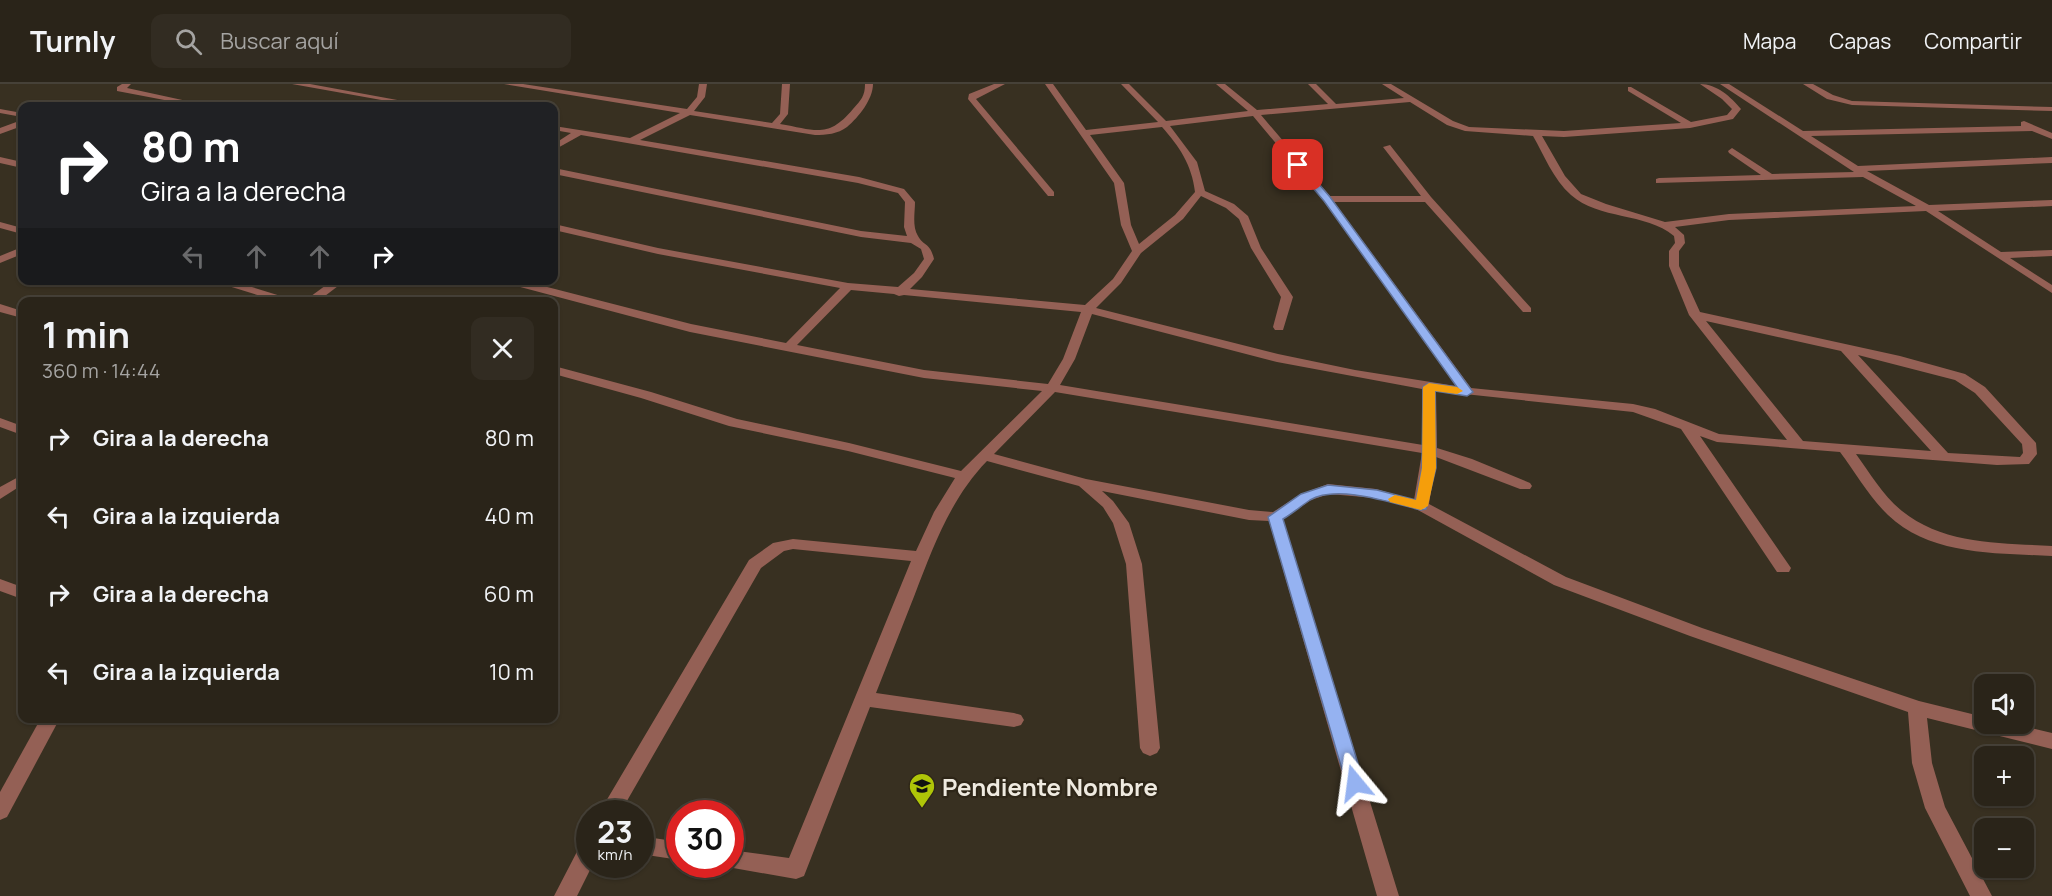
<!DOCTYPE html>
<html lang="es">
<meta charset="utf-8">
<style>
:root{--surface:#2a2419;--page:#322c22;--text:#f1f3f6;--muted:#a5a4a2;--line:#464138}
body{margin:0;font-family:Manrope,sans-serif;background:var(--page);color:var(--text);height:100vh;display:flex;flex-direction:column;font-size:22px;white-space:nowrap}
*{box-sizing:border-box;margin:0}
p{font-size:20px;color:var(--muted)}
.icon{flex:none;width:33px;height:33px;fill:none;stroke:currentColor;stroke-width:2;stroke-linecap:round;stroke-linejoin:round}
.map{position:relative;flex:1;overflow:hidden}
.details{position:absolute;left:18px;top:213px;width:540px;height:426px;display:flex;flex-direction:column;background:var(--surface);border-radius:12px;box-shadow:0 2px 4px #0004,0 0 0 2px var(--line)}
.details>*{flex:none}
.guide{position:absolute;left:18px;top:18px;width:540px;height:183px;border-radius:12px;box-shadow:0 2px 4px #0004,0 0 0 2px var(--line);background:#202124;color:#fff;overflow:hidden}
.buttons{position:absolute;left:1974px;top:590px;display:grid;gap:12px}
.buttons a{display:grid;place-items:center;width:60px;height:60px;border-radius:12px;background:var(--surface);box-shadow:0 2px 4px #0004,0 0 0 2px var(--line);font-size:30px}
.speed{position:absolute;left:576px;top:716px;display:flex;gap:12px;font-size:30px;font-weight:700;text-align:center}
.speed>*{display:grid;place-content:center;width:78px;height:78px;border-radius:50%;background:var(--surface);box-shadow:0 2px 4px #0004,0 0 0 2px var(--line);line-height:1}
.speed small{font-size:15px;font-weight:400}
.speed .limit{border:9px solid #d22;background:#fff;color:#111}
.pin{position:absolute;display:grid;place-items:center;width:51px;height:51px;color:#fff;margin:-26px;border-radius:12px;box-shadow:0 3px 9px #0006}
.me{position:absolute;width:66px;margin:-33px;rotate:344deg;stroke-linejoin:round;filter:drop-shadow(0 0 4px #0008)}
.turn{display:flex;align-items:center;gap:21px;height:126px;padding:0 24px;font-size:27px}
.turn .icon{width:78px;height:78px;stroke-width:2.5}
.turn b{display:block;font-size:42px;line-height:51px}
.lanes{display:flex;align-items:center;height:57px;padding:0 24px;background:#0003;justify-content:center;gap:30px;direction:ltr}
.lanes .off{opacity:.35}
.round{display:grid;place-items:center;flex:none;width:63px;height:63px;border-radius:12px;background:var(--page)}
.headline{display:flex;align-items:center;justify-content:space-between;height:102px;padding:0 24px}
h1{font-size:36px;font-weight:700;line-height:45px}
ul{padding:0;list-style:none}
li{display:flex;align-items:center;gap:18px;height:78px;padding:0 24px}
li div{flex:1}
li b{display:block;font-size:22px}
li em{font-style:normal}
header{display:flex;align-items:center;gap:36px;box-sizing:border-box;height:84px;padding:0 30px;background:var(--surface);border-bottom:2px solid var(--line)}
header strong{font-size:28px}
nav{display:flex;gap:33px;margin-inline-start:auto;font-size:21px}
.search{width:420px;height:54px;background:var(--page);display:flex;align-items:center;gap:15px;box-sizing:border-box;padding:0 21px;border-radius:12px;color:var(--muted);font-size:22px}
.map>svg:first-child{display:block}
</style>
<header>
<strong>Turnly</strong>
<div class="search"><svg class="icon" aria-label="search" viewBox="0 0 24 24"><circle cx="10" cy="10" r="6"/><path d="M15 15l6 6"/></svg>Buscar aquí</div>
<nav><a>Mapa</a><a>Capas</a><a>Compartir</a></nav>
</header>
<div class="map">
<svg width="2052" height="812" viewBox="0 0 2052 812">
<rect width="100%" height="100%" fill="#383021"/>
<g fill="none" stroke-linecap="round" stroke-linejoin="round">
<g fill="#946055" fill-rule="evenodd">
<path d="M122 0H131L127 4 210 22H196L117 7V3Z"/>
<path d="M292 0H310L430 22H415Z"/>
<path d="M504 0H523L687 25 697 13 699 0H707L705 13 694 27 772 39 780 30 782 0H790L788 30 780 40C816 46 828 55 853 25 861 16 865 12 865 0H873C873 15 859 33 847 43 838 50 826 51 815 51L690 31 640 56 859 93 904 105 915 118C915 129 912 142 918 152 924 163 930 158 934 175L922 193 910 205 1085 221 1113 195 1132 167 1121 141 1114 99 1045 0H1053L1086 46 1158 38 1121 0H1129L1166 37 1248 27 1216 0H1225L1257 26 1328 20 1308 0H1316L1336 20 1404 14 1382 0H1391L1453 37 1469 43 1564 47 1681 39 1628 7V3H1631L1691 38 1727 31 1732 25 1722 15 1700 0C1717 0 1731 13 1741 25L1733 35 1690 44 1564 53 1542 52 1565 92 1581 110 1606 120 1665 138 1729 130 1916 122 1863 93 1656 99V95L1659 94 1761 91 1729 69 1728 67 1732 64 1772 90 1854 88 1720 0H1729L1803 47 2021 42V38L2024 37 2052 49V55L2032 47 1811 52 1858 82 2052 73V79L1867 87 1929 121 2052 116V122L1938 127 2001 168 2052 166V172L2010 174 2052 201V209L1926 127 1729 136 1675 143 1684 151 1685 159 1679 167V182L1700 228 1900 272 1965 290 1985 303 2036 359 2037 370 2029 380 1997 381 1856 370C1870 389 1883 412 1902 427 1944 461 2001 459 2052 462V472C1997 469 1931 472 1888 431 1869 413 1856 389 1840 368L1717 358 1700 352 1791 484 1789 488H1777L1681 345 1633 328 1436 307 1437 364 1472 375 1530 399 1532 402 1530 405H1520L1436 373 1429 420 1566 493 1702 544 1919 617 1984 633V639H2009L2052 649V665L1927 634 1932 679 1945 723 1992 812H1970L1925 724 1912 679 1908 628 1690 552 1554 501 1416 425 1375 414 1329 410 1311 416 1283 435 1399 812H1377L1269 437 1249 436 1102 407 1113 417 1129 439 1142 480 1160 664 1157 669 1150 672 1143 669 1140 664 1126 480 1113 439 1103 423 1079 402 987 377C951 414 933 463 915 510 902 543 889 576 876 609L1014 629 1021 631 1024 636 1021 641 1014 643 870 623 804 792 796 795 722 782 730 780V766L789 774 911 477 793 465 784 467 761 484 620 729H599L749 476 773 459 793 455 916 467 934 428 955 394 848 367 729 342 641 314 554 290V282L651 308 737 335 849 359 961 387 1042 307 924 294 690 248 501 198 500 196H520L691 240 786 259 840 204 658 170 554 146V140L658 164 848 199 898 203 914 189 924 175 921 165 911 159 861 153 554 90V84L861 147 907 152 904 143 905 118 898 109 858 99 581 51 554 66V60L571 49 554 46V42L630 54 680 29ZM1410 18 1447 41 1465 47 1533 52C1544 71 1553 95 1571 111 1599 136 1645 128 1674 152L1675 159 1669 167V182L1689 231 1787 356 1719 350 1655 325 1633 320 1471 304 1334 118H1425L1523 228H1531V224L1431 113 1390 61 1383 63 1421 112H1330L1261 31ZM1253 32 1324 117 1456 302 1355 286 1278 270 1096 224 1121 199 1141 169 1183 135 1201 112 1226 124 1239 135 1251 164 1281 213 1273 243 1275 246H1283L1293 213 1261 164 1248 132 1234 120 1205 107 1197 78 1170 42ZM1162 43C1179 62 1192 81 1195 108L1175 131 1139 160 1131 141 1124 99 1090 51ZM851 206 894 210 899 212 904 211 1081 228 1063 275 1048 300 924 286 797 261ZM1092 230 1277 278 1422 305 1423 361 1060 301 1075 275ZM1706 237 1841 267 1931 367 1803 357ZM1858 271 1955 296 1975 309 2022 360 2023 369 2020 373 1948 369ZM1055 308 1422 369 1414 416 1376 405 1328 400 1301 410 1273 428 1249 426 1086 395 994 370Z"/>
<path d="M994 0H1005L976 15 1054 108V112H1048L968 15 969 10Z"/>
<path d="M1803 0H1813L1833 11 1852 17 2052 23V27L1852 21 1827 15Z"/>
<path d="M0 25 22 29V33L0 29Z"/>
<path d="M19 37H22V42L0 50V44Z"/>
<path d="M0 73 22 78V84L0 79Z"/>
<path d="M0 138 22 144V150L0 144Z"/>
<path d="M22 163V170L0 179V172Z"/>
<path d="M209 196H229L300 218H280Z"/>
<path d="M333 196H346L317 218H303Z"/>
<path d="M0 220 22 227V234L0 228Z"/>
<path d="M0 334 22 342V351L0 343Z"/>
<path d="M22 391V401L0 415V403Z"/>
<path d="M0 495 22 503V515L0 507Z"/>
<path d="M41 634H60L7 733 0 736V708Z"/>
<path d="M640 752 680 758V776L640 770Z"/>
<path d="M590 756V780H593L577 812H554L582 758Z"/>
</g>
</g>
<path fill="#95b2f1" stroke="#61749d" stroke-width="1.5" d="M1295 79H1301L1330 113 1473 308 1467 312 1435 307 1436 384 1426 425 1421 426C1392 419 1337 400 1310 416 1301 422 1293 429 1283 435L1364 699 1361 704 1355 706 1348 704 1346 699 1268 433 1301 410 1328 401 1377 406 1416 416 1422 384 1423 303 1429 299 1457 303 1324 117 1295 83Z"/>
<path fill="#f59e0b" d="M1429 299 1457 303 1463 307 1457 310 1435 307 1436 384 1428 422 1421 426 1390 418 1388 415 1395 411 1416 416 1422 384 1423 303Z"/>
<defs>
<g id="school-pin" transform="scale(1.35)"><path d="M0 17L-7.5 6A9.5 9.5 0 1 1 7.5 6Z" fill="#afc508" stroke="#2e2618"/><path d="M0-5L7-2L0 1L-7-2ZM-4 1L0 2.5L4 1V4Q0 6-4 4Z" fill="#111"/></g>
</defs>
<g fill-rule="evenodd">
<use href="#school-pin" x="922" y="702"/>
</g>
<g text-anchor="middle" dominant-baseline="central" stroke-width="4.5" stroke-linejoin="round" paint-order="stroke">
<g font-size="24" font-weight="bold" fill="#efeae0" stroke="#2e2618" text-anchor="start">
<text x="942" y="702">Pendiente Nombre</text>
</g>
</g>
</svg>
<div class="buttons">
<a><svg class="icon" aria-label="sound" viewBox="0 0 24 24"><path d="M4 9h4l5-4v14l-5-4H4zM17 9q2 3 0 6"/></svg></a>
<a>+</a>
<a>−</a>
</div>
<div class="speed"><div>23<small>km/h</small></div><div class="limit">30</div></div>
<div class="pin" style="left:1298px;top:81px;background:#d93025"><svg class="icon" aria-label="arrive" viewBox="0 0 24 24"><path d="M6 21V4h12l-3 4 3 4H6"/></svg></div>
<svg class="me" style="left:1355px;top:699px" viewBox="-20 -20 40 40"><path d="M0-17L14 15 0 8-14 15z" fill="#95b2f1" stroke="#fff" stroke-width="4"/></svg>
<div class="guide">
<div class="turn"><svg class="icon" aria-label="right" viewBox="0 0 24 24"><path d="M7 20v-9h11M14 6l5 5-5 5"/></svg><div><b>80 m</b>Gira a la derecha</div></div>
<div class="lanes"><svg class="icon off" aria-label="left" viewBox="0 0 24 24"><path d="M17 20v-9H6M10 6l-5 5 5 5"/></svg><svg class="icon off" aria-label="ahead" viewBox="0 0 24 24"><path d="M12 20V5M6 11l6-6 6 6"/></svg><svg class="icon off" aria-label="ahead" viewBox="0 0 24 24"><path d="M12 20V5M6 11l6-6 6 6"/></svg><svg class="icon" aria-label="right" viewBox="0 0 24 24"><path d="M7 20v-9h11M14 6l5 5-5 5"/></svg></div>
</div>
<section class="details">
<div class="headline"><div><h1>1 min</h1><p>360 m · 14:44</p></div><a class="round"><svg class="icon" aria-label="close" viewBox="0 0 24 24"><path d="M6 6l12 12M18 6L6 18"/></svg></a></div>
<ul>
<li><svg class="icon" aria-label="right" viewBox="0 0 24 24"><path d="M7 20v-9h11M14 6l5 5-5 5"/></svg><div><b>Gira a la derecha</b></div><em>80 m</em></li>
<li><svg class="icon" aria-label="left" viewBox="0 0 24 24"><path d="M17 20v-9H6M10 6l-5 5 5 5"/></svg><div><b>Gira a la izquierda</b></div><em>40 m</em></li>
<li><svg class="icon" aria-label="right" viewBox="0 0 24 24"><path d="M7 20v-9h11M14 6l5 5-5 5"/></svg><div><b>Gira a la derecha</b></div><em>60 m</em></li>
<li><svg class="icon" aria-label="left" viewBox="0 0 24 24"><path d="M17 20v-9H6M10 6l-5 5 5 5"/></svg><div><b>Gira a la izquierda</b></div><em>10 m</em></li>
</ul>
</section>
</div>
